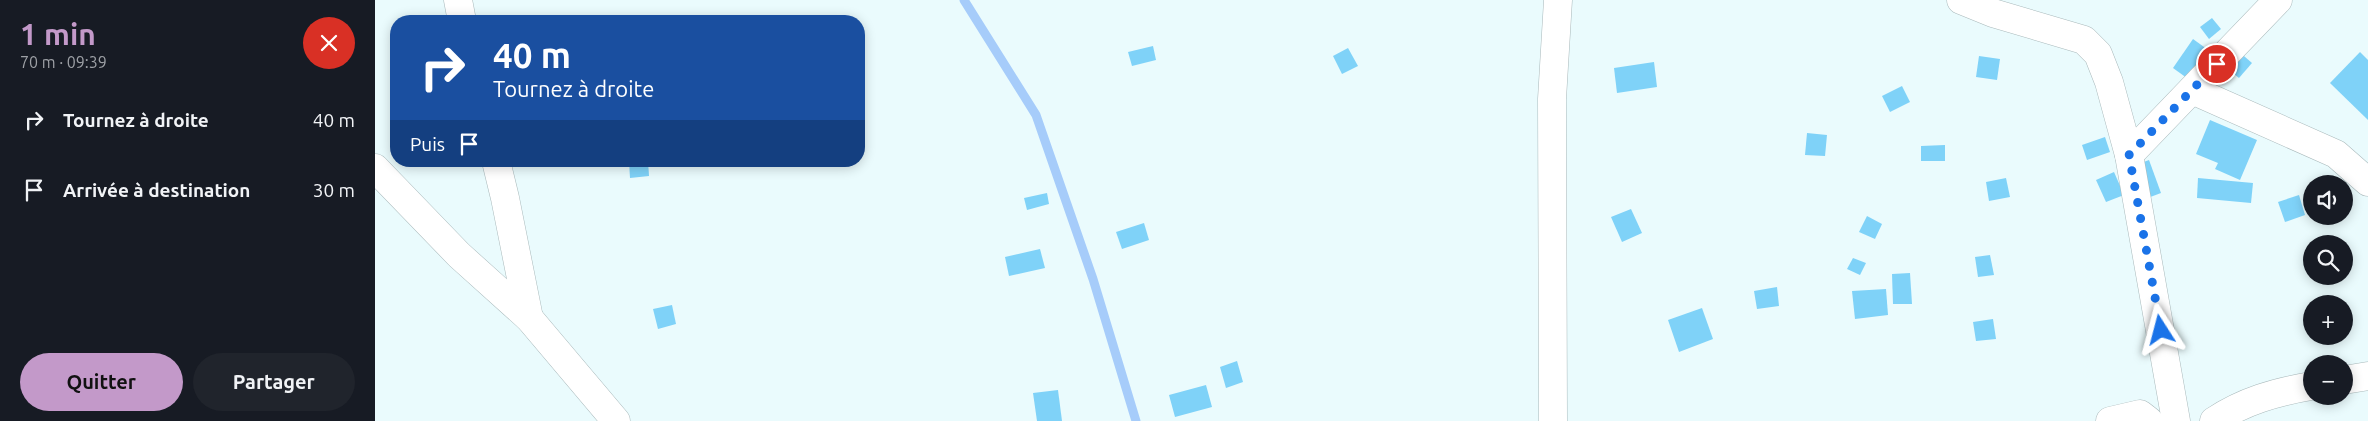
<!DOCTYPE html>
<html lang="fr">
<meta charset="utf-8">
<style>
:root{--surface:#171b24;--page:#20242c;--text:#f1f3f6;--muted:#9ea1a6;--accent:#c399c9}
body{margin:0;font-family:Ubuntu,sans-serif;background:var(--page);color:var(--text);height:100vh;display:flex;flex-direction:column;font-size:19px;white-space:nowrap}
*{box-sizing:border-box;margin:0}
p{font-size:16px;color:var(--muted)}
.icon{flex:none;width:28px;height:28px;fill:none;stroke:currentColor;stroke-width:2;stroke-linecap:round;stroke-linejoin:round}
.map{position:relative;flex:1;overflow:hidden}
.details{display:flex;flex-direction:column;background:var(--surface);width:375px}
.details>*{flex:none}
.guide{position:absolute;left:15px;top:15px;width:475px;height:152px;border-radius:20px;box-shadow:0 2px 12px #0003;background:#1a4fa0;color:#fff;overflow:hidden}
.tools{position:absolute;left:1928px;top:175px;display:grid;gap:10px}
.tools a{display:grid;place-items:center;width:50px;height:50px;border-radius:50%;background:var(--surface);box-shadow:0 2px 12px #0003;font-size:25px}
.pin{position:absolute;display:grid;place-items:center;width:42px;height:42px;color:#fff;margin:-21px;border:2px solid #fff;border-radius:50%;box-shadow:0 1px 5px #0007}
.me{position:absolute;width:55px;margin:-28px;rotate:351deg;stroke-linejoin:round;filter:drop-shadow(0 0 4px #0008)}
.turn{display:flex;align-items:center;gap:18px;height:105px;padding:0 20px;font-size:22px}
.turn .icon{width:65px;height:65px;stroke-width:2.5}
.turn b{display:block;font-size:35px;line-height:42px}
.then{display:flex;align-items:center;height:48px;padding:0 20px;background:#0003;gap:10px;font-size:19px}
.round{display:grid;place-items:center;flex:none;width:52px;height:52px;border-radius:26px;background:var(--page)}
.headline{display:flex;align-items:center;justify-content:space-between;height:85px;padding:0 20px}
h1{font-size:30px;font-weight:700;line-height:38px;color:var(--accent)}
.action{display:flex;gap:10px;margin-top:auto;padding:10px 20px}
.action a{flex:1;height:58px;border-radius:30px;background:var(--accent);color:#111;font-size:20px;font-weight:700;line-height:58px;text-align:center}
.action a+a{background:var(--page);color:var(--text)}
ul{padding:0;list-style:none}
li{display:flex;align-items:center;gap:15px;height:70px;padding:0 20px}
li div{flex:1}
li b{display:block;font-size:19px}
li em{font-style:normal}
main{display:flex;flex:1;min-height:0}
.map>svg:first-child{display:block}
</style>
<main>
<section class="details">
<div class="headline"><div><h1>1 min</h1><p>70 m · 09:39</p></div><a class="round" style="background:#d93025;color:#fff"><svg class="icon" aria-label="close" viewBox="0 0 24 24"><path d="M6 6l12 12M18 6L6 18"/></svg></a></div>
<ul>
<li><svg class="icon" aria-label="right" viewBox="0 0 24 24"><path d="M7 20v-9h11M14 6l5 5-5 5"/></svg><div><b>Tournez à droite</b></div><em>40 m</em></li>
<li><svg class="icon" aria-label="arrive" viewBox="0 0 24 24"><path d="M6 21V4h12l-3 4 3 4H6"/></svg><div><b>Arrivée à destination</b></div><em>30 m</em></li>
</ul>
<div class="action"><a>Quitter</a><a>Partager</a></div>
</section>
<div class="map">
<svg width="1993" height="421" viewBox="0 0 1993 421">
<rect width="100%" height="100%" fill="#eafbfd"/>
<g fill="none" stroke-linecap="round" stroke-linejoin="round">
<path stroke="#a6ccfa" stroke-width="9" d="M589 0 661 115 718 279 761 421"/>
</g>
<g fill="#7fd2f8">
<path d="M1837 18 1846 29 1834 39 1825 27Z"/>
<path d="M1818 39 1836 52 1816 81 1798 68Z"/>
<path d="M778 46 781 60 757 66 753 52Z"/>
<path d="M973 48 983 66 967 74 958 56Z"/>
<path d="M1862 50 1877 63 1864 78 1849 66Z"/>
<path d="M1985 52 1993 60V120L1955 83Z"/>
<path d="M1604 56 1625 59 1622 80 1601 77Z"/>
<path d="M1279 62 1282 87 1242 93 1239 68Z"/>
<path d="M1527 86 1535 102 1515 112 1507 96Z"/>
<path d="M1835 120 1882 140 1865 180 1840 169 1843 163 1821 154Z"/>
<path d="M1432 133 1452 135 1450 156 1430 155Z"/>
<path d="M1730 137 1735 152 1712 160 1707 145Z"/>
<path d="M1570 145V161H1546V146Z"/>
<path d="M1774 160 1786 193 1770 199 1758 166Z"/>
<path d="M254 161H273L274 176 255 178Z"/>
<path d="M1739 172 1749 195 1731 202 1721 180Z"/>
<path d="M1631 178 1635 197 1614 201 1611 182Z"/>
<path d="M1823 178 1878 183 1876 203 1822 198Z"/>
<path d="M672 193 674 204 652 210 649 198Z"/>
<path d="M1924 195 1930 215 1910 222 1903 202Z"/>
<path d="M1256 209 1267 233 1247 242 1236 217Z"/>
<path d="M1492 216 1507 224 1500 239 1484 232Z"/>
<path d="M769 223 774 240 747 249 741 232Z"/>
<path d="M665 249 670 268 634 276 630 257Z"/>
<path d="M1615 255 1619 275 1603 277 1600 257Z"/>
<path d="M1478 258 1491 263 1485 275 1472 269Z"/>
<path d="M1535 273 1537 304H1518L1517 274Z"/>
<path d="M1402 287 1404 306 1382 309 1379 291Z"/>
<path d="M1511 289 1513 315 1480 319 1477 291Z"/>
<path d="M297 305 301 324 283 329 278 309Z"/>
<path d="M1327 308 1338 339 1304 352 1293 320Z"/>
<path d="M1618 319 1621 339 1601 341 1598 322Z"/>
<path d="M862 361 868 382 851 388 845 367Z"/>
<path d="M831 385 837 407 800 417 794 395Z"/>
<path d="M683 390 687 421H662L658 393Z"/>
</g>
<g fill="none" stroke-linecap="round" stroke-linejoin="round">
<g stroke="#a9b9bb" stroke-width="29">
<g id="minor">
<path d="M83 0 87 21"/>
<path d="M1586 0 1618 13 1709 40 1723 54 1734 82 1754 155 1801 421"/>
<path d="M1817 90 1961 154 1993 182"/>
<path d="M1754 155 1903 0"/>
<path d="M121 161 130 198 154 318"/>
<path d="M0 168 84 255 154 318 241 421"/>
<path d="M1969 380 1993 376"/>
<path d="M1178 421 1177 99 1183 0"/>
<path d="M1735 421 1765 414 1774 421"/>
<path d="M1839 421C1869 401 1901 392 1936 386"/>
</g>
</g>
<use href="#minor" stroke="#fff" stroke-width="28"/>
</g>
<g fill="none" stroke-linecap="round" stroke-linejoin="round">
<path stroke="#1a73e8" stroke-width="9" stroke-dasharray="0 16.2" d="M1786 330 1754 155 1842 64"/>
</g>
</svg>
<div class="tools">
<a><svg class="icon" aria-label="sound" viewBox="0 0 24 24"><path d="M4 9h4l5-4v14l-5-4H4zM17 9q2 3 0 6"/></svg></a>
<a><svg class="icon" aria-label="search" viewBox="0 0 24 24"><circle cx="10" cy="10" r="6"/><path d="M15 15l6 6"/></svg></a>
<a>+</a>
<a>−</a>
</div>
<div class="pin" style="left:1842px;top:64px;background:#d93025"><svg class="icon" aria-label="arrive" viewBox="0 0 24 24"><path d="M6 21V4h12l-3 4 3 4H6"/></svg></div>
<svg class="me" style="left:1786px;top:330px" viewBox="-20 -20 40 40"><path d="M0-17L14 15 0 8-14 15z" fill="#1a73e8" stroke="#fff" stroke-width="4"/></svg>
<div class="guide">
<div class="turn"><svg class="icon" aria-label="right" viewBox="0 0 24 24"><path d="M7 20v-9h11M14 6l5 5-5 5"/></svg><div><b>40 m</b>Tournez à droite</div></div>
<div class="then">Puis<svg class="icon" aria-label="arrive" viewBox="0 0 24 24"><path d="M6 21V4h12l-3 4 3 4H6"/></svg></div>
</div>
</div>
</main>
